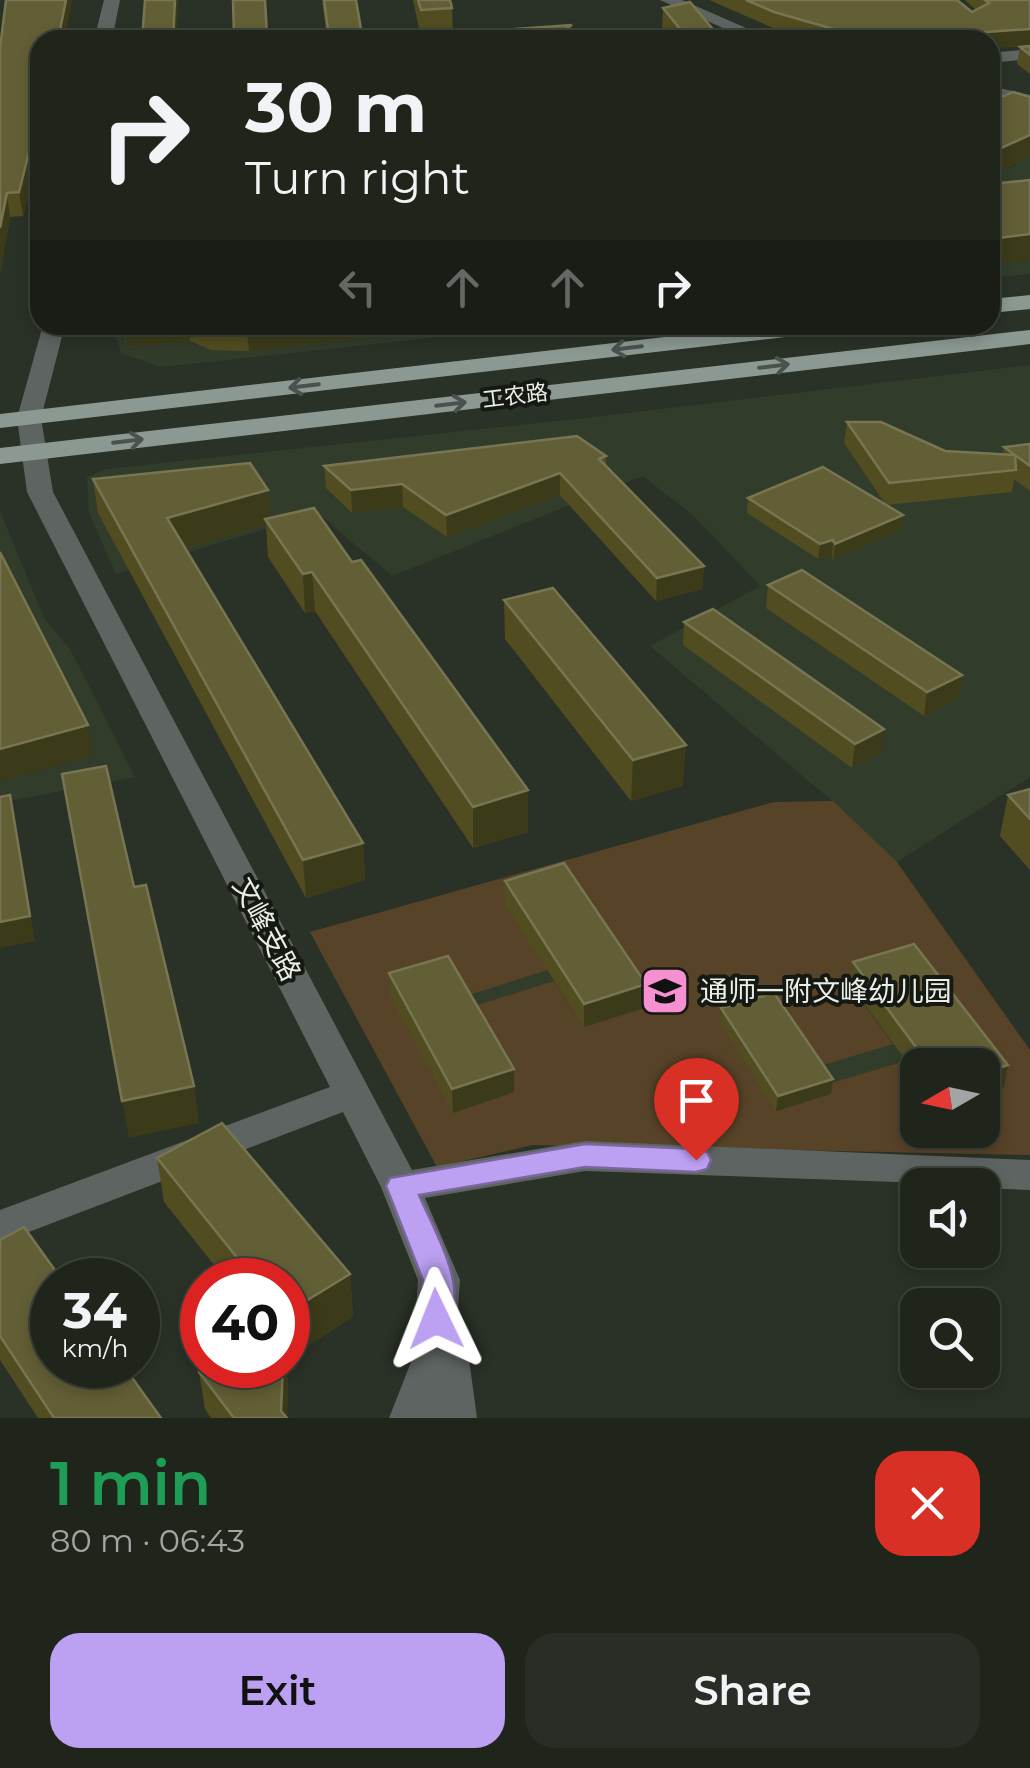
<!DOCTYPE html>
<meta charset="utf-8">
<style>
:root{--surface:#20251c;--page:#282d25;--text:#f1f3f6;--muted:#a2a5a3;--line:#3d423b;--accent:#bca0f2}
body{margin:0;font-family:Montserrat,"Noto Sans SC",sans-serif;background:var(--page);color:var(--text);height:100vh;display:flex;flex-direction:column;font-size:38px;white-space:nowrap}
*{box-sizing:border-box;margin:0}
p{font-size:32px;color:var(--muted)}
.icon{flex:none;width:55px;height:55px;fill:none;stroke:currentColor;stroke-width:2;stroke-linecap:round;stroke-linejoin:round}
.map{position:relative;height:1418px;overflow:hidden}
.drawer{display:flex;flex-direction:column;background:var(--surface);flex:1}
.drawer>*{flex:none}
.guide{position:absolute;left:30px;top:30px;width:970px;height:305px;border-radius:30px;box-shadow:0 5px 15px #0003,0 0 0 2px var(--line);background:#20251c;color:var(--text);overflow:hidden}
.needle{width:65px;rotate:261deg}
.controls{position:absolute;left:900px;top:1048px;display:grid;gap:20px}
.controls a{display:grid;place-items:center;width:100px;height:100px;border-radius:20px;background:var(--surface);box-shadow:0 5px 15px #0003,0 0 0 2px var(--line);font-size:50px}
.speed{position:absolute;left:30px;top:1258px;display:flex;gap:20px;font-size:50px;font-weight:700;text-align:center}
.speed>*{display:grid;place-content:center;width:130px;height:130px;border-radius:50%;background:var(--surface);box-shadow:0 5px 15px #0003,0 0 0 2px var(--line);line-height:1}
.speed small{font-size:25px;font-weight:400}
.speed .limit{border:15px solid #d22;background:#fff;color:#111}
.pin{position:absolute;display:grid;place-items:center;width:85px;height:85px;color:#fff;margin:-102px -42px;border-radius:50% 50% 50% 0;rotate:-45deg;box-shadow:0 0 10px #0007}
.pin .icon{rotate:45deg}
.me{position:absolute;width:110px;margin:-55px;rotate:358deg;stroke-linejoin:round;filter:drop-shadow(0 0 8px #0008)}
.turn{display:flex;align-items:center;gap:35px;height:210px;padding:0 50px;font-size:45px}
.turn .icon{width:130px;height:130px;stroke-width:2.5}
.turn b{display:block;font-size:70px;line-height:85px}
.lanes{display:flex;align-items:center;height:95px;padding:0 50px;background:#0003;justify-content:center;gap:50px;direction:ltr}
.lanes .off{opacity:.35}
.round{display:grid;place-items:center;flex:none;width:105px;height:105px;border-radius:30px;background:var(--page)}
.headline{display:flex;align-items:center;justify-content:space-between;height:170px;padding:0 50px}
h1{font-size:60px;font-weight:600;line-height:75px;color:#1e9e55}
.cta{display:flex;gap:20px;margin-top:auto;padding:20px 50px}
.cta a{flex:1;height:115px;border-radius:30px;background:var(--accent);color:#111;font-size:40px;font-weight:600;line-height:115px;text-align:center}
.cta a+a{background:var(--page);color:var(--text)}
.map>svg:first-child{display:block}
</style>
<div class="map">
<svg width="1030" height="1418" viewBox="0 0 1030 1418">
<rect width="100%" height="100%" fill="#2a3126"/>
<g fill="#323c2b" fill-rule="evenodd">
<path d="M990 101 1030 110V274L990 278V175L1016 165 990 141Z"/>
<path d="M112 325H551L161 367 121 353Z"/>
<path d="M1030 365V777L897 862 1030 1050V1155L533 1145 437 1167 310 932 774 802 832 801 650 646 760 586 694 516 643 476 392 576 318 513 116 574 89 513 87 477 106 469 586 418ZM918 1065H982V1130H918Z"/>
<path d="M0 511 44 618 71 651 135 777 0 803Z"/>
</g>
<path fill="#574327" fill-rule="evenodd" d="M833 801 896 861 1030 1050V1155L533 1145 437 1167 310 932 774 802ZM910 967 1003 1088 983 1095 982 1130H918L917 1077 905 1061 825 1085 813 1068 893 1044 850 985ZM548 970 584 1027 554 981 465 1009 459 998Z"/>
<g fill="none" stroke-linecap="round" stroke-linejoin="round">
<g fill="#5e6461" fill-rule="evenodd">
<path d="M104 0H120L112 40H94Z"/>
<path d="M660 0H682L774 40H750Z"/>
<path d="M1030 49V59L990 63V53Z"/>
<path d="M990 86 1030 95V105L990 96Z"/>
<path d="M43 325H65L41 418 53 492 412 1170 585 1141 1030 1160V1190L982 1188V1185L585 1171 425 1198 460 1280 457 1323 466 1337 477 1418H389L413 1357 418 1280 381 1187 343 1112 0 1243V1210L330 1087 27 492 17 418Z"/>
</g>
<g fill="#8c9993" fill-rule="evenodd">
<path d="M1030 295V309L990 313V299Z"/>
<path d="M769 325H839L828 332 0 428V414Z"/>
<path d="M1030 330V344L0 464V448Z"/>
</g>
</g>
<g fill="#514d21">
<path d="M233 0H265L268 40H234Z"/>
<path d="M322 0H356L361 40H317L327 39Z"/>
<path d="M413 0H450L452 8 453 36 421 38Z"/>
<path d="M709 0H957L972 12 976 10 965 0H1030V46L990 48V40H814L773 28Z"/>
<path d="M663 8 722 40H670L662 30Z"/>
<path d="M40 40V167H35L23 216 10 217 0 274V48Z"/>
<path d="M1030 46V74L1017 64 1020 47Z"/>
<path d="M122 325H474L249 351 211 350 190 341 127 347Z"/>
<path d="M847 422 945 451 1003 454 1004 447 1030 444V491L1014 479 1012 492 886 505 844 443Z"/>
<path d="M606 456V466L704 566 702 589 656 601 560 495 447 537 403 507 352 513 326 488 324 466Z"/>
<path d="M93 479 268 490 270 518 528 832 473 848 315 611 305 613 268 557 266 525 185 548 363 843 365 880 306 898 98 513Z"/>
<path d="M748 498 903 515 901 530 833 560 832 556 818 559 747 513Z"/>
<path d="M768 585 962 675 958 698 924 716 766 608Z"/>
<path d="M504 600 683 786 631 801 505 639Z"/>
<path d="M684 622 881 753 852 768 683 645Z"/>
<path d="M1030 789V870L1000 836 1008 795Z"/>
<path d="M505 881 645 1008 584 1027 505 904Z"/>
<path d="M914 944 1008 1065 1004 1088 982 1095V1065H918V1077L850 984 853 962Z"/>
<path d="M389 973 514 1092 453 1113 390 996Z"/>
<path d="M721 1008 831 1094 776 1111 720 1023Z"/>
<path d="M157 1158 350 1274 353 1317 288 1358 287 1418H211L205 1409 199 1372 288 1365V1280H226L164 1202Z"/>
<path d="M0 1240 161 1418H38L0 1360Z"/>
</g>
<g fill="#3b3b1a">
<path d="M66 0H72L65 40H58Z"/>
<path d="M175 0H178L177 40H173Z"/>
<path d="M572 25V40H547Z"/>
<path d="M1030 29V45L990 48V40H884Z"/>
<path d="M1030 135V157L990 177V153Z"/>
<path d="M31 144 35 167 23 216 19 192Z"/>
<path d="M7 193 10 217 0 274V228Z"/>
<path d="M1030 234V260L990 264V239Z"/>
<path d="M124 325H188L190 341 127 347Z"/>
<path d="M246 325H474L249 351Z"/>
<path d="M560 473V495L447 537 446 515Z"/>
<path d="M402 484 403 507 352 513 351 490Z"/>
<path d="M268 490 271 523 265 519 266 525 171 552 167 518Z"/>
<path d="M903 515 901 530 833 560 835 544Z"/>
<path d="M833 540 832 556 818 559 820 544Z"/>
<path d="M704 566 702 589 656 601 657 578Z"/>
<path d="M312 572 315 611 305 613 303 574Z"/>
<path d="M962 675 958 698 924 716 927 692Z"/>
<path d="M88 725 93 756 0 781V749Z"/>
<path d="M884 729 881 753 852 768 855 744Z"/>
<path d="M686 745 683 786 631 801 633 760Z"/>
<path d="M528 790V832L473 848V807Z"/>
<path d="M15 820 35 941 0 948V922Z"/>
<path d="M363 843 365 880 306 898 303 860Z"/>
<path d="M646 984 645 1008 584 1027V1004Z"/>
<path d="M1008 1065 1004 1088 982 1095V1073Z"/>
<path d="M514 1069V1092L453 1113 452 1089Z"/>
<path d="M833 1079 831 1094 776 1111 778 1096Z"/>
<path d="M194 1086 199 1123 129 1138 122 1101Z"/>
<path d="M350 1274 353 1317 288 1358V1312Z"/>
<path d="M288 1352V1358L287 1418 281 1411 283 1365H288Z"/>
</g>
<g fill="#625e36" stroke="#777552" stroke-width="2.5">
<path d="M6 0H66L58 40H40V132L38 144H31L19 192 7 193 0 228V48Z"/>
<path d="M145 0H175L173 40H142Z"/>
<path d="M233 0H265L267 36 234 38Z"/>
<path d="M324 0H356L361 29 328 30Z"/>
<path d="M418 0H450L452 8 421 10Z"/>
<path d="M746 0H957L972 12 989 3 985 0H1030V29L872 40 774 12Z"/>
<path d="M690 2 722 40H689L663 8Z"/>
<path d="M572 25 547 40H505L499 30Z"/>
<path d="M350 38 351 40H317Z"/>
<path d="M1030 46V55L1020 47Z"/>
<path d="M1013 92 1030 97V135L990 153V102Z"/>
<path d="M1030 180V234L990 239V184Z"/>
<path d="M847 422H881L945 451 1015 455 1004 447 1030 444V466L1015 455 1016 470 889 483Z"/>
<path d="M577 436 606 456 599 459 704 566 657 578 560 473 446 515 402 484 351 490 324 466Z"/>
<path d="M250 463 268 490 167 518 363 843 303 860 93 479Z"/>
<path d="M823 467 903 515 835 544 833 540 820 544 748 498Z"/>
<path d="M314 508 352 562 361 560 528 790 473 807 312 572 303 574 265 519Z"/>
<path d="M0 552 88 725 0 749Z"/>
<path d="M802 570 962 675 927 692 768 585Z"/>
<path d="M553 588 686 745 633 760 504 600Z"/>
<path d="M713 609 884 729 855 744 684 622Z"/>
<path d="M106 766 134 887 146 885 194 1086 122 1101 62 774Z"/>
<path d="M1030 789V819L1008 795Z"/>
<path d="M10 795 30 916 0 922V797Z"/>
<path d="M564 863 646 984 584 1004 505 881Z"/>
<path d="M914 944 1008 1065 982 1073V1065H929L853 962Z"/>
<path d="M448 956 514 1069 452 1089 389 973Z"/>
<path d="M774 993 833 1079 778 1096 721 1008Z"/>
<path d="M222 1123 350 1274 288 1312V1280H255L157 1158Z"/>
<path d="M24 1227 62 1280H52V1365H123L161 1418H54L0 1336V1240Z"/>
<path d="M210 1365H283L281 1411 287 1418H234L199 1372Z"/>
</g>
<defs><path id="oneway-shaft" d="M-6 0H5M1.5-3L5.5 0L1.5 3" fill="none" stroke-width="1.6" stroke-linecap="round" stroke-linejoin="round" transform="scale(2.5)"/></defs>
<g stroke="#4b524d">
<use href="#oneway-shaft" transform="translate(627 348) rotate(173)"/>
<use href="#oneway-shaft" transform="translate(774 366) rotate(-7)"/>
<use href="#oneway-shaft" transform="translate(304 386) rotate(173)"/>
<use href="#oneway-shaft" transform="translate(451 404) rotate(-7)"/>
<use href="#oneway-shaft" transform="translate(128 441) rotate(-7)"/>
</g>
<path fill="#bca0f2" stroke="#7a689d" stroke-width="2.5" d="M585 1144 696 1149 707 1152 711 1160 707 1169 696 1172 585 1167 419 1195C436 1235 469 1286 448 1328L436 1332 425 1328 421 1319 423 1280 386 1186 390 1178Z"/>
<defs>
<g id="school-square" transform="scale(2.5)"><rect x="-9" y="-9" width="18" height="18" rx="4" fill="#f690d0" stroke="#151813"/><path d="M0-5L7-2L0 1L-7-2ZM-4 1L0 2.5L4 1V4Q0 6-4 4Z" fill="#111"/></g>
</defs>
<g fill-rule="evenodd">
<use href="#school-square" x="665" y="991"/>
</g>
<g text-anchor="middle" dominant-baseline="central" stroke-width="8" stroke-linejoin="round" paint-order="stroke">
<g font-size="22" fill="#e9eee7" stroke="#151813">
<text transform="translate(515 396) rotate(-7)">工农路</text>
</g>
<g font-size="28" fill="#e9eee7" stroke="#151813">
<text transform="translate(267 929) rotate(62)">文峰支路</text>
</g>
<g font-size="28" fill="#e9eee7" stroke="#151813" text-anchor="start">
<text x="700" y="991">通师一附文峰幼儿园</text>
</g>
</g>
</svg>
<div class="controls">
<a><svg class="needle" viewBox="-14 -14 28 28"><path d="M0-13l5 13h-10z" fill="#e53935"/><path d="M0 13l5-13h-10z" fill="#a2a5a3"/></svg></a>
<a><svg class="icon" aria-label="sound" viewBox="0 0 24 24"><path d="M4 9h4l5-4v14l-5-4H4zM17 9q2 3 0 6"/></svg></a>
<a><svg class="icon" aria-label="search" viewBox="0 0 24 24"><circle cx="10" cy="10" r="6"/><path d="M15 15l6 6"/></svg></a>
</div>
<div class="speed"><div>34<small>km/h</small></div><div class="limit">40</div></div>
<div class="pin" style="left:696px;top:1160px;background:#d93025"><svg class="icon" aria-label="arrive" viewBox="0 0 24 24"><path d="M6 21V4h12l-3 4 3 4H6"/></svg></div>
<svg class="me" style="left:436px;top:1319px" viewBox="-20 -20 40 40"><path d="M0-17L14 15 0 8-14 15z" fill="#bca0f2" stroke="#fff" stroke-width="4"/></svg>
<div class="guide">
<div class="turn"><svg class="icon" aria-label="right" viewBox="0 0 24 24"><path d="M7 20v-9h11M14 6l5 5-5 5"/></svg><div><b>30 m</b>Turn right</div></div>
<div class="lanes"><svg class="icon off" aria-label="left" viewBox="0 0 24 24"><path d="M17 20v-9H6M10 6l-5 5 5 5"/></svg><svg class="icon off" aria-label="ahead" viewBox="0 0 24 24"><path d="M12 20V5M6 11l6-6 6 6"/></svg><svg class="icon off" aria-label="ahead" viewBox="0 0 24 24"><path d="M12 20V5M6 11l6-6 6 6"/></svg><svg class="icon" aria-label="right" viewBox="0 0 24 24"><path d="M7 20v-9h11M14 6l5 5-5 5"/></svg></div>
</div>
</div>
<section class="drawer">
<div class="headline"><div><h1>1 min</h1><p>80 m · 06:43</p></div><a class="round" style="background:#d93025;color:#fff"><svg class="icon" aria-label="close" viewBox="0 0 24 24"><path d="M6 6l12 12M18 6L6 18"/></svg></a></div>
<div class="cta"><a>Exit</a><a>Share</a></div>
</section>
